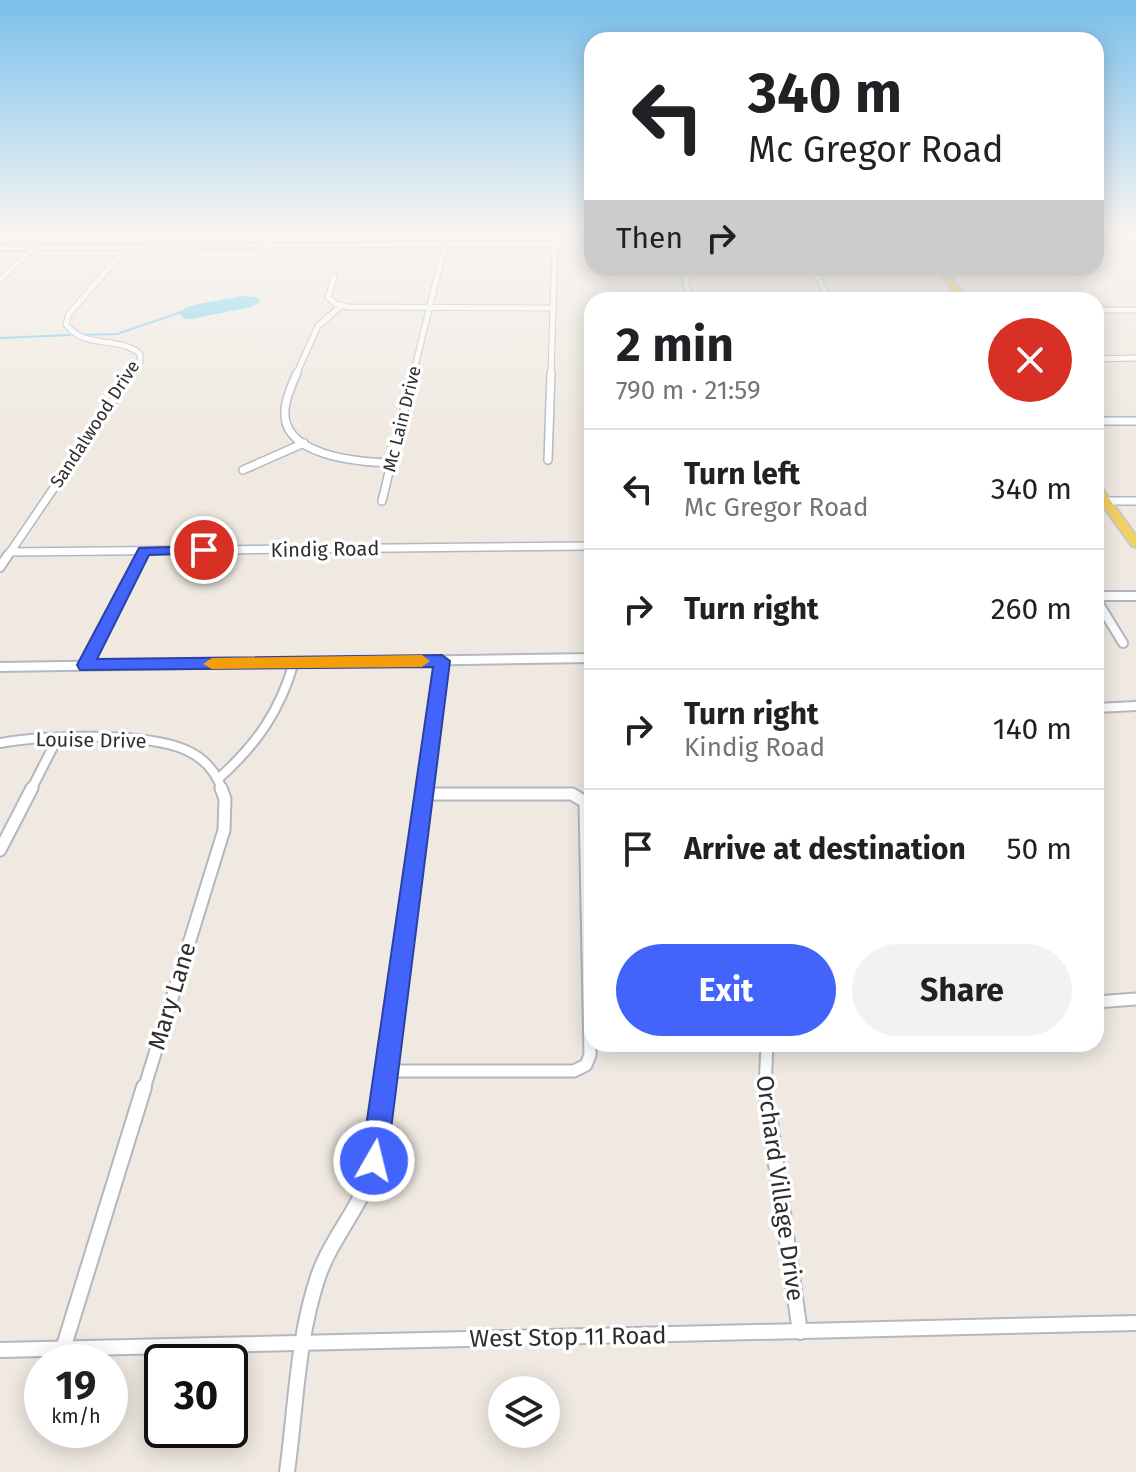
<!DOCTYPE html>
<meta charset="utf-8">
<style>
:root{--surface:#fff;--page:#f2f2f2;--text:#202124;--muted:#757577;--line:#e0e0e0;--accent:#4264fb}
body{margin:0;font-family:"Fira Sans",sans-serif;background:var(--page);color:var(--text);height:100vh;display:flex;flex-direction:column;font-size:30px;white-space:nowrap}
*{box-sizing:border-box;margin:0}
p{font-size:26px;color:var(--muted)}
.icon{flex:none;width:44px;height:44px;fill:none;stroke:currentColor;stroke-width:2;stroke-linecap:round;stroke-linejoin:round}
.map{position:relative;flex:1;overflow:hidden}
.sheet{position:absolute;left:584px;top:292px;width:520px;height:760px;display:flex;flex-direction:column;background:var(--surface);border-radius:24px;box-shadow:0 4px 20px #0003}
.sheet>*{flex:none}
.guide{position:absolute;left:584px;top:32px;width:520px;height:244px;border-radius:24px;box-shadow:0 4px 20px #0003;background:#fff;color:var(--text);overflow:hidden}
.controls{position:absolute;left:488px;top:1376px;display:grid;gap:16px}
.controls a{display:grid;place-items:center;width:72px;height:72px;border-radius:50%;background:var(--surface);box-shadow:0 4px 20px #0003;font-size:40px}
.speed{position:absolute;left:24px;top:1344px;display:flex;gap:16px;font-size:40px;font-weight:700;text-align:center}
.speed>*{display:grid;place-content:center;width:104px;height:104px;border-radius:50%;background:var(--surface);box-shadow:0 4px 20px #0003;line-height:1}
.speed small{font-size:20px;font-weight:400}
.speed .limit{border:4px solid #111;border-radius:12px;background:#fff;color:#111}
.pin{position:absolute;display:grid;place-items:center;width:68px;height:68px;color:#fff;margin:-34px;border:4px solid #fff;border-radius:50%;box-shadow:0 2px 8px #0007}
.me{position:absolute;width:88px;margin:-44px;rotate:8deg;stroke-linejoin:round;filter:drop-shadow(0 0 6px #0008)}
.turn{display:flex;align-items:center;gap:28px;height:168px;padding:0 32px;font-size:36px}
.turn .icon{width:104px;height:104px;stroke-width:2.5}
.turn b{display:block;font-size:56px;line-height:68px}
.then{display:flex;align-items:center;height:76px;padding:0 32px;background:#0003;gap:16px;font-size:30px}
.round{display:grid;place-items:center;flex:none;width:84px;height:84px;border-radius:42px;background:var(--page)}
.overview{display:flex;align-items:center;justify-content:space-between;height:136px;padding:0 32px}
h1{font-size:48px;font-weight:700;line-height:60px}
.action{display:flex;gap:16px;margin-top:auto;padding:16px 32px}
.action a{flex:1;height:92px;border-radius:48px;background:var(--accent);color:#fff;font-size:32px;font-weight:700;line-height:92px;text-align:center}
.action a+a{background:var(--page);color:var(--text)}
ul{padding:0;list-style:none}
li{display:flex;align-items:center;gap:24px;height:120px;padding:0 32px;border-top:2px solid var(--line)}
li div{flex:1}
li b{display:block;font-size:30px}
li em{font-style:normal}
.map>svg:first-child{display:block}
</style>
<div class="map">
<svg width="1136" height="1472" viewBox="0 0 1136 1472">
<rect width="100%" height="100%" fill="#efe9e1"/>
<path fill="#75cff0" d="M242 296 256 297 261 301 251 307 191 319H185L178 312 193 305Z"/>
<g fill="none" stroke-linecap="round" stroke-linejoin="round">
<g stroke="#75cff0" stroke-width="2">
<path d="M83 335 117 334 179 313"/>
<path d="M0 338 70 335"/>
</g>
<g stroke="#b4b7c1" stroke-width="7">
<g id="street-far4">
<path d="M267 245 275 233"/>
<path d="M127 247 69 314 66 324C84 350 118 335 140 354V362L131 375"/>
<path d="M683 268 690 300"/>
<path d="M814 268 829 300"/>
<path d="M334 277 328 297 336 304 348 307 553 308"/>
<path d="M0 280 34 248"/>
<path d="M1096 310H1136"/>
<path d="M1096 359 1136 358"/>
<path d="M296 375 318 326 342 305"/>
<path d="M413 375 445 244"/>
<path d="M551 375 555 243"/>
</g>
</g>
<g stroke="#b4b7c1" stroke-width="10">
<g id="street-far3">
<path d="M297 373C292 384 286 397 285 409 280 456 358 462 391 463"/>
<path d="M1096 421H1136"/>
<path d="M548 460 551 373"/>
<path d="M243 470 304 443"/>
<path d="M382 501 413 373"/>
<path d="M1106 501H1136"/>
<path d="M10 552 592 546"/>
<path d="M7 557 132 373"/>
<path d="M141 557 144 551"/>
</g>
</g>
<g stroke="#b4b7c1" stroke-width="12">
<g id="street-far2">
<path d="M0 567 8 555"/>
<path d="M1096 596H1136"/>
<path d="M1096 599 1123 643"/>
<path d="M86 665 142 555"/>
<path d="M0 667 592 658"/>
<path d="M1096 708 1136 706"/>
<path d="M0 743C44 735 146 732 186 750 204 758 216 771 222 790"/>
<path d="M219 778C257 744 280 711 294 662"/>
<path d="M31 790 57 739"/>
<path d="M424 790 442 661"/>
</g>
</g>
<g stroke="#b4b7c1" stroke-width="15">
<g id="street-far1">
<path d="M0 850 32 788"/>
<path d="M1096 1002 1136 999"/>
<path d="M386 1071H574L586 1065 590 1055 585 802 572 794H424"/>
<path d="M144 1089 224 830 225 799 221 788"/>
<path d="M384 1089 425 788"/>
<path d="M765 1089 767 1044"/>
</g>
</g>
<g stroke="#b4b7c1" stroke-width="18">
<g id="street">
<path d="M765 1087 800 1332"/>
<path d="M63 1349 144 1087"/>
<path d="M0 1350 1136 1323"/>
<path d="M287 1472C296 1407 297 1339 318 1277 329 1244 353 1216 367 1184 379 1155 380 1119 384 1087"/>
</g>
</g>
<g stroke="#b4b7c1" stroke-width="4">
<g id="secondary">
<path d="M1136 236V240L1096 241V237Z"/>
<path d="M592 241V245L0 250V246Z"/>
</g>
</g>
<g stroke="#c9c9c9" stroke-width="4">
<g id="primary">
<path d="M937 268H945L968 300H960Z"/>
<path d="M1096 485 1100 486 1136 536V547L1132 546 1096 496Z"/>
</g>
</g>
<use href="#street-far4" stroke="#fff" stroke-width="5"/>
<use href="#street-far3" stroke="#fff" stroke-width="7"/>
<use href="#street-far2" stroke="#fff" stroke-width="8"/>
<use href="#street-far1" stroke="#fff" stroke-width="11"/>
<use href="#street" stroke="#fff" stroke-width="14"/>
<use href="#secondary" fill="#fff" fill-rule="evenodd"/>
<use href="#primary" fill="#f2d163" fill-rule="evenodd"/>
</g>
<linearGradient id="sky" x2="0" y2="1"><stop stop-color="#7abfeb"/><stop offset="0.53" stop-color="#f8f5f2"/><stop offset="1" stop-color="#f8f5f2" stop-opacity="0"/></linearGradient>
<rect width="1136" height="439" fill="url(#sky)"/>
<path fill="#4264fb" stroke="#2b41a3" stroke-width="2" d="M204 546 209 547V553L149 555 97 659 442 655 450 661 387 1161 383 1170 374 1174 365 1170 361 1161 433 667 80 670 77 665 139 548Z"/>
<path fill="#f59e0b" d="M422 655 430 661 422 667 212 669 203 664 212 658Z"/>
<g text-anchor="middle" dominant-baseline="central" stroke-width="7" stroke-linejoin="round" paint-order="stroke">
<g font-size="18" fill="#2e2e2e" stroke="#fff">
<text transform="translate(402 419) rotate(-76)">Mc Lain Drive</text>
<text transform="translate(95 424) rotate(-57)">Sandalwood Drive</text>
</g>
<g font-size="20" fill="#2e2e2e" stroke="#fff">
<text transform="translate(325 549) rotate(-1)">Kindig Road</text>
<text transform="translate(91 740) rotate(1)">Louise Drive</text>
</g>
<g font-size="24" fill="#2e2e2e" stroke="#fff">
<text transform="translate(172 996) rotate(-73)">Mary Lane</text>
<text transform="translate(780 1188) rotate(82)">Orchard Village Drive</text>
<text transform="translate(568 1337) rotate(-1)">West Stop 11 Road</text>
</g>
</g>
</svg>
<div class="controls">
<a><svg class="icon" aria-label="layers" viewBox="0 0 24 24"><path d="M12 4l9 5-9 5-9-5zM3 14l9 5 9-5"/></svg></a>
</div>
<div class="speed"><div>19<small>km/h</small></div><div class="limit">30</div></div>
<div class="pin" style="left:204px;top:550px;background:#d93025"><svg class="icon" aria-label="arrive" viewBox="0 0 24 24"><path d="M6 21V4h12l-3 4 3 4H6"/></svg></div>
<svg class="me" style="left:374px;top:1161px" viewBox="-20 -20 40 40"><circle r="17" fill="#4264fb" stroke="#fff" stroke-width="3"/><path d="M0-11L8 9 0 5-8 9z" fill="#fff"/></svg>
<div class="guide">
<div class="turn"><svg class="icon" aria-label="left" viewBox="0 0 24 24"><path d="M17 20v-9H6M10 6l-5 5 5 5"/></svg><div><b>340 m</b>Mc Gregor Road</div></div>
<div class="then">Then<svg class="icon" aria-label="right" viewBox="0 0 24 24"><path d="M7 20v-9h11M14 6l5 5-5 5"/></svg></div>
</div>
<section class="sheet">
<div class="overview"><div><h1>2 min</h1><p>790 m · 21:59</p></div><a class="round" style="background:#d93025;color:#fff"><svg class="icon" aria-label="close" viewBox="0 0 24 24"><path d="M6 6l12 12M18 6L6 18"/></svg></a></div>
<ul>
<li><svg class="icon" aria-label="left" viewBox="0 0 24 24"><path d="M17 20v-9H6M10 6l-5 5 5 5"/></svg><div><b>Turn left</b><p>Mc Gregor Road</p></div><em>340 m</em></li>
<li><svg class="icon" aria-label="right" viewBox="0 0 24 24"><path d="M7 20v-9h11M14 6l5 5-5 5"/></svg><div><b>Turn right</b></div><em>260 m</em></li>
<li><svg class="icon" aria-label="right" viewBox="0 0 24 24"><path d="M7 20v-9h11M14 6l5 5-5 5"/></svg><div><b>Turn right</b><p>Kindig Road</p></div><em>140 m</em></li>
<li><svg class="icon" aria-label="arrive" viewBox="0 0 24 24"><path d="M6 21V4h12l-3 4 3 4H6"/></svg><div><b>Arrive at destination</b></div><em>50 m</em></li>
</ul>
<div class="action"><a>Exit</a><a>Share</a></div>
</section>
</div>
